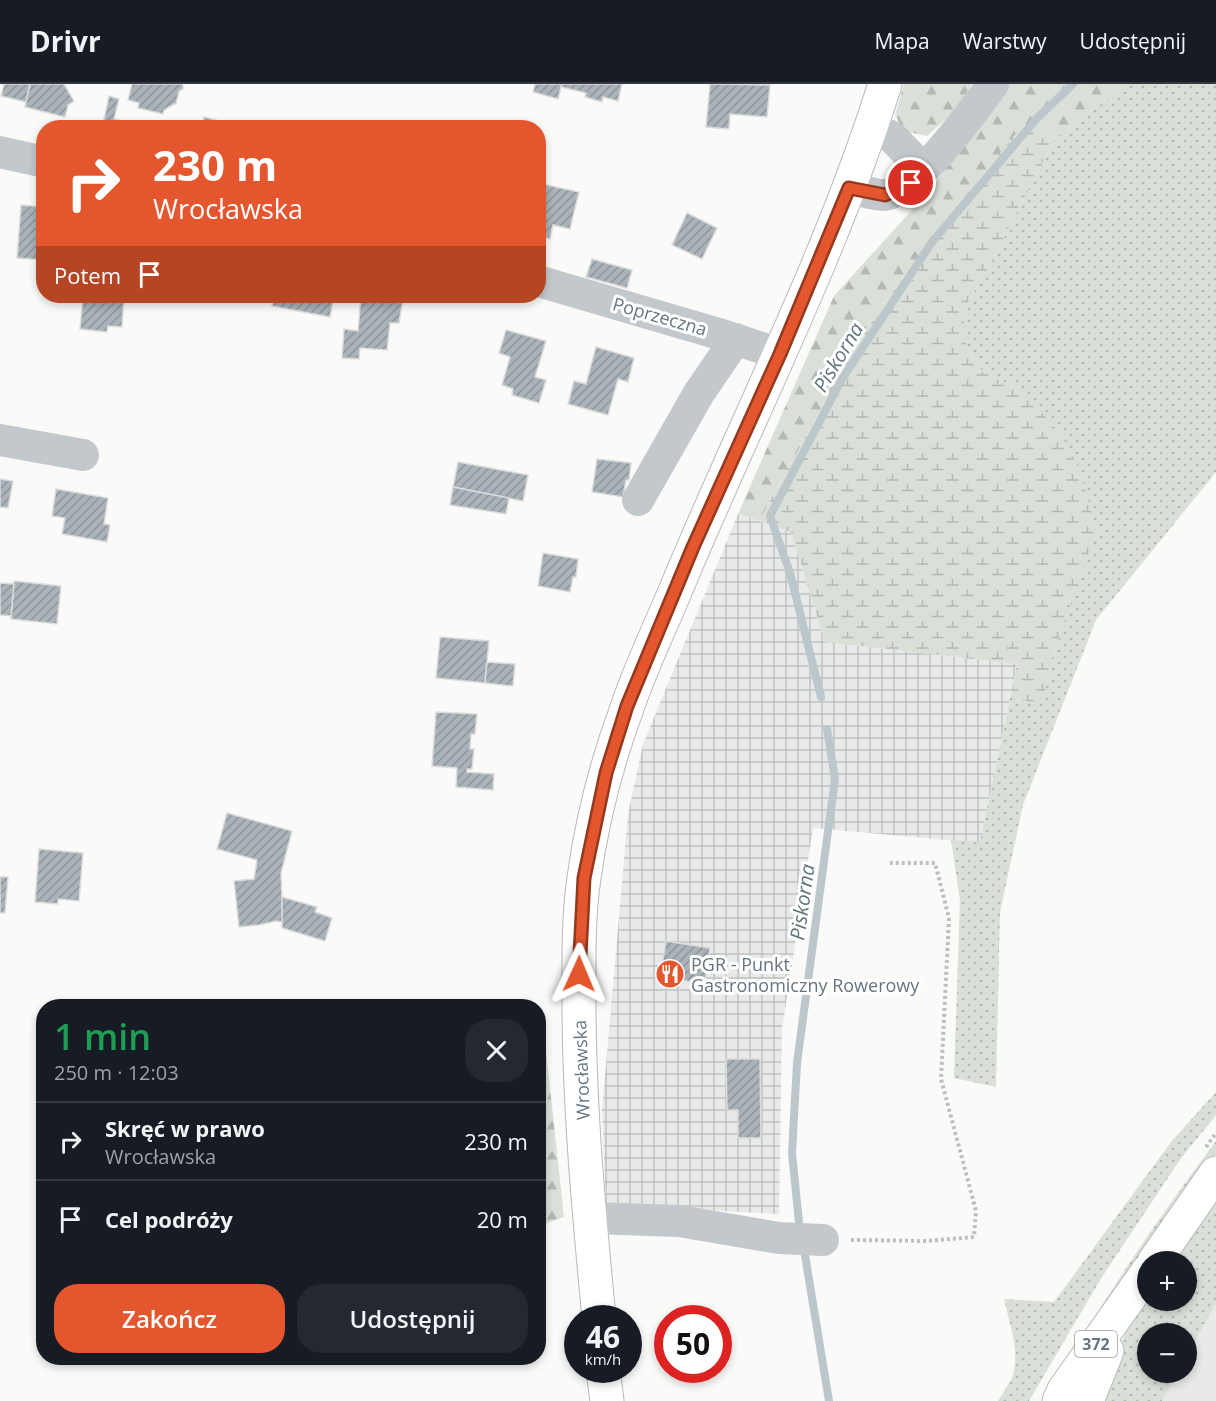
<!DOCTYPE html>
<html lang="pl">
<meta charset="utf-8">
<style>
:root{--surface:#171b24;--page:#242831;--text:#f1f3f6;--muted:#9ea1a6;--line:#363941;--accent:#e4572e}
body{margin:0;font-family:"Open Sans",sans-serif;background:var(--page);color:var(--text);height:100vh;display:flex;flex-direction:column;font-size:22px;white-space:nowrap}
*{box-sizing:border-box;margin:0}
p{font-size:20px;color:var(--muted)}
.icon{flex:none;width:33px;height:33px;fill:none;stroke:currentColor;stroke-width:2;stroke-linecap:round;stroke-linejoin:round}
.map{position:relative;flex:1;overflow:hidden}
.drawer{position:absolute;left:36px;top:915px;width:510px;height:366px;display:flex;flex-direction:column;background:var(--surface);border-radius:24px;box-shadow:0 3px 9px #0003}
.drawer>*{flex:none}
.guide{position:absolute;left:36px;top:36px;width:510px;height:183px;border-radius:24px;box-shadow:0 3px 9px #0003;background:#e4572e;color:#fff;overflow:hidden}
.buttons{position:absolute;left:1137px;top:1167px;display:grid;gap:12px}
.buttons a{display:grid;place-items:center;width:60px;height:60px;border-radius:50%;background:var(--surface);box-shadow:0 3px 9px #0003;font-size:30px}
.speed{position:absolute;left:564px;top:1221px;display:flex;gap:12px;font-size:30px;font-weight:700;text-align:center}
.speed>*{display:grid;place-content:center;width:78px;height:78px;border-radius:50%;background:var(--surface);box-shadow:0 3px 9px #0003;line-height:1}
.speed small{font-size:15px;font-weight:400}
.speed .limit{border:9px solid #d22;background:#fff;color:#111}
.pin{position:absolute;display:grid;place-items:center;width:51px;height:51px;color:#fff;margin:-26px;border:3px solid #fff;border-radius:50%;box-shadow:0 2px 6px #0007}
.me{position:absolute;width:66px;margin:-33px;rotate:1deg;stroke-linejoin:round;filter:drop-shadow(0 0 4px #0008)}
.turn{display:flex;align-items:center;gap:21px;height:126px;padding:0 18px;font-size:27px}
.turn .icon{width:78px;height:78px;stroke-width:2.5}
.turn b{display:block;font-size:42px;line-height:51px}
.then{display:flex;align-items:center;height:57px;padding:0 18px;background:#0003;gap:12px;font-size:22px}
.round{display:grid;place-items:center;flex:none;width:63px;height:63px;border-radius:24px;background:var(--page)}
.headline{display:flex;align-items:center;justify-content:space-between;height:102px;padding:0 18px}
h1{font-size:36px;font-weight:600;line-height:45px;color:#1e9e55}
.cta{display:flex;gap:12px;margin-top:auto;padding:12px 18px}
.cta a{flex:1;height:69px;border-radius:24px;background:var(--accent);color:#fff;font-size:24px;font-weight:600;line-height:69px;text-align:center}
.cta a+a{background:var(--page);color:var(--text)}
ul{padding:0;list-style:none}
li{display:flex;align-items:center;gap:18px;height:78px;padding:0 18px;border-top:2px solid var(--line)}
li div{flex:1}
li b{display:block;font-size:22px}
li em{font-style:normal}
header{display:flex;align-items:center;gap:36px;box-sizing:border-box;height:84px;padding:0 30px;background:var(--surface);border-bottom:2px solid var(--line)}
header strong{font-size:28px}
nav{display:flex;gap:33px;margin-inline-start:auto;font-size:21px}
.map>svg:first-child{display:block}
</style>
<header>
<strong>Drivr</strong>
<nav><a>Mapa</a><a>Warstwy</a><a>Udostępnij</a></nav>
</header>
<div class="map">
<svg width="1216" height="1317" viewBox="0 0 1216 1317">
<defs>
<pattern id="industrial-grid" width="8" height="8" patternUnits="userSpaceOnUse" patternTransform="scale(1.5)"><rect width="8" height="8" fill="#e8e9e9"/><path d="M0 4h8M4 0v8" fill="none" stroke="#c0c1c2"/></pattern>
<pattern id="grass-dots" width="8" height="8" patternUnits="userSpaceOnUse" patternTransform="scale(1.5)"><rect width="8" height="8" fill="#dadfd7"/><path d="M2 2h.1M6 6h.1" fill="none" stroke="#b4b9b4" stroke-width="1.8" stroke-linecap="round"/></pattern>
<pattern id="forest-firs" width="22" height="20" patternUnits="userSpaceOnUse" patternTransform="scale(1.5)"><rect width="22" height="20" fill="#dadfd7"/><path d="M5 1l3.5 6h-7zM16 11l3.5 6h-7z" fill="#b4b9b4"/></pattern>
<pattern id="wetland-marsh" width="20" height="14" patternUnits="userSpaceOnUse" patternTransform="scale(1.5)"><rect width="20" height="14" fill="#dadfd7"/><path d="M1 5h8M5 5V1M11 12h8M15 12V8" fill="none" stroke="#b4b9b4"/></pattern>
<pattern id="building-hatch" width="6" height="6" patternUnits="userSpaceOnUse" patternTransform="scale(1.5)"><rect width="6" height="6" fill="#aab3b9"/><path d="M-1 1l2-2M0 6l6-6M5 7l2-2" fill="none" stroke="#8e969c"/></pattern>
</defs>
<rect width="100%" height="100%" fill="#fafaf8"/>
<path fill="#e8e9e9" d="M1216 1219V1317H1162L1178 1289 1186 1288 1187 1272Z"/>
<path fill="url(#industrial-grid)" d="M738 430 791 448 825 558 1017 580 980 759 813 744 782 945 779 1130 606 1121 602 1026 628 730 643 660Z"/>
<g fill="url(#grass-dots)">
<path d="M1128 0H1216V388L1096 536 1023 721 1000 828 996 1003 954 994 960 816 951 756 980 758 1011 610 1033 620 1050 593 1057 560 1019 304 983 289 964 256V225L990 181 1055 54Z"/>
<path d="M1216 1008V1031L1179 1077 1100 1196 1029 1317H998C1003 1308 1012 1297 1014 1287 1019 1263 1009 1238 1004 1215L1054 1218 1171 1058Z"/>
<path d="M1216 1057V1069L1130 1186 1044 1317C1097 1225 1152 1142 1216 1057Z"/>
<path d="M1216 1110V1219L1187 1272 1186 1250H1148V1288L1178 1289 1162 1317H1095L1127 1246 1147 1209 1148 1216H1186V1178L1168 1177Z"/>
</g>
<g fill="url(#forest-firs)">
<path d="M904 0H972L955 27 927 52 904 47 895 31Z"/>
<path d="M1002 0H1128L1055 54 1043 40 1021 44 946 135 866 244 759 437 738 430 834 212 931 105 994 15Z"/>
<path d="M539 931H542L564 1133 539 1142Z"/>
</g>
<path fill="url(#wetland-marsh)" d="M1043 40 1055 54 990 181 964 225V256L983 289 1019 304 1061 350 1079 385 1097 445 1057 560 1050 593 1040 619 1033 620 1011 610 1017 580 825 558 791 448 759 437 866 244 946 135 1021 43Z"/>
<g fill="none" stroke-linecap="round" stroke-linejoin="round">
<g stroke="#bbc7cb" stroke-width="8">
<path d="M821 613 790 489 770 432 842 295 932 158 1037 34 1073 0"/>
<path d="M799 1138 792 1069 797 979 835 695 827 645"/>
<path d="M804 1165 829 1317"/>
</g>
</g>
<g fill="url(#building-hatch)" stroke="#dcdcda" stroke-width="1.5">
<path d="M4 0H30L26 18 1 12Z"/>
<path d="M30 0H64L74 17 68 21 65 33 25 23Z"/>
<path d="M132 0H182L183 2V5L179 7 176 20H174L164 26 163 30 138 24 139 19 128 16Z"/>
<path d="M535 0H562L558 15 533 8Z"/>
<path d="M562 0H622L618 17 603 13 602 18 585 13 586 9 561 3Z"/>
<path d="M710 0 770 1 767 33 730 30 729 45 706 43Z"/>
<path d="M109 12 119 15 114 35 119 36 117 44H102Z"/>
<path d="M204 33 247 44H201Z"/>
<path d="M538 99 579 108 570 145 553 141 550 155 538 152Z"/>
<path d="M21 121 44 123V176L17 174Z"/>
<path d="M687 129 717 144 702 175 672 161Z"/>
<path d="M592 175 632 186 627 204 586 193Z"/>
<path d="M83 212H124L122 243 108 242 107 248 80 245Z"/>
<path d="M274 212H334L330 233 272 222Z"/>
<path d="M361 212 403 214 399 239H390L387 266 360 264 359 275 342 274 344 245 358 247Z"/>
<path d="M506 246 546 257 535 293 546 296 539 319 512 311 513 305 502 301 510 273 499 269Z"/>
<path d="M596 263 634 274 628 298 618 295 608 331 568 320 574 297 586 300Z"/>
<path d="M597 375 631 379 629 396H626L623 413 592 408Z"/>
<path d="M458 378 528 391 523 417 453 403Z"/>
<path d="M0 395 13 397 8 424 0 423Z"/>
<path d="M453 403 509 414 506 430 450 421Z"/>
<path d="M56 405 108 414 104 440 110 441 107 458 62 450 65 434 52 432Z"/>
<path d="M543 469 578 475 576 493H573L570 508 538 502Z"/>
<path d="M14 497 61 502 57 540 11 535Z"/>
<path d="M0 499 14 500 11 532 0 531Z"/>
<path d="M440 553 489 557 485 599 436 594Z"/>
<path d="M487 578 515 580 513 602 485 599Z"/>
<path d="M436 628 477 630 475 650H471L470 665H474L472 685H467V688L494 690 493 706 456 703 457 684 432 682Z"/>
<path d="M227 729 292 747 281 789 283 838 276 837 259 841 239 843 234 797 254 795 257 776 217 765Z"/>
<path d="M39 765 83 769 79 817 58 815V820L35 818Z"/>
<path d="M0 793H8L5 829H0Z"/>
<path d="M282 813 317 823 315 828 332 834 325 857 282 844Z"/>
<path d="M666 857 710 864 705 900 660 893Z"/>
<path d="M726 975H760L761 1054H738V1026H727Z"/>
</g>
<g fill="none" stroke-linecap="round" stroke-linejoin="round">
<g stroke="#b5babe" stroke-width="35">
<g id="major">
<path d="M1154 1178 1216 1089"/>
<path d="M599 1234C589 1129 579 1023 579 917 579 876 578 834 584 794 592 736 607 678 627 624 640 585 658 548 674 510 744 340 830 176 885 0"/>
<path d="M603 1286 607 1317"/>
<path d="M1059 1317 1064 1306 1148 1187"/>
<path d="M1087 1317 1107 1267"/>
</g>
</g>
<g stroke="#bbbfc2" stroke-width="4" stroke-dasharray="3 3" stroke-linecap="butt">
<path d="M1206 1063 1216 1049"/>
<path d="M851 1156 926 1157 974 1153 976 1127 941 995 949 834 935 779H890"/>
</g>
<g stroke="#c3c8cc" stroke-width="32">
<path d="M871 46 891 52 923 85"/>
<path d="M0 68 44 78"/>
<path d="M849 104C858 105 877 112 885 111 917 106 973 27 993 0"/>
<path d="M538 197 719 250 780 270"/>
<path d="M0 356 83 371"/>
<path d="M638 416 699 309 736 255"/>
<path d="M590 1134 679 1137 779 1154 823 1156"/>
</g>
<use href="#major" stroke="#fff" stroke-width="33"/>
</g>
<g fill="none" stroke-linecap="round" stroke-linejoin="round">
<g stroke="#94391e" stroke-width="15">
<path id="route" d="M579 890 584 794 606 689 627 622 693 463 780 270 849 104 885 111 911 99"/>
</g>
<use href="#route" stroke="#e4572e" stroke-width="10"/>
</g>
<defs>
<g id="restaurant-disc" transform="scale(1.5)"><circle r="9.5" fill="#e4572e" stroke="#fff"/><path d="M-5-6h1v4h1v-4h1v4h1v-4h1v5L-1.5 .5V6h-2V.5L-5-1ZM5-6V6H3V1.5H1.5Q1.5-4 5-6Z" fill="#fff"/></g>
</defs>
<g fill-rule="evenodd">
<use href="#restaurant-disc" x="670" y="890"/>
</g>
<g text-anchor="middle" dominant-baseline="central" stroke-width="6" stroke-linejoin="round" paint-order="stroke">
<rect fill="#fff" stroke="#939fa8" stroke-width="1.5" x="1075" y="1247" width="42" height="26" rx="4.5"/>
<g font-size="16" font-weight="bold" fill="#657683">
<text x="1096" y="1260">372</text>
</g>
<g font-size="18" fill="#657683" stroke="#fff">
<text transform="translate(660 232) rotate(16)">Poprzeczna</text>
<text transform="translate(581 986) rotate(-92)">Wrocławska</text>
</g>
<g font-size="18" fill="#657683" stroke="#fff" text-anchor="start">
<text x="691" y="880">PGR - Punkt<tspan x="691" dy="21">Gastronomiczny Rowerowy</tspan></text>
</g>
<g font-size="20" font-style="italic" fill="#60757c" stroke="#fff">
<text transform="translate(838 273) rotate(-59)">Piskorna</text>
<text transform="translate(802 818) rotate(-82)">Piskorna</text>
</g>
</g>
</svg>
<div class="buttons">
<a>+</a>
<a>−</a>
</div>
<div class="speed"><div>46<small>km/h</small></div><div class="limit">50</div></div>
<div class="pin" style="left:911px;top:99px;background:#d93025"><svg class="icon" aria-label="arrive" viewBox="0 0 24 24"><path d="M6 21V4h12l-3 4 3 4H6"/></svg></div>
<svg class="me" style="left:579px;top:890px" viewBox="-20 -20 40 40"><path d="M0-17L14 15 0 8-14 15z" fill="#e4572e" stroke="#fff" stroke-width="4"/></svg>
<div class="guide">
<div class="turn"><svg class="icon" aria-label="right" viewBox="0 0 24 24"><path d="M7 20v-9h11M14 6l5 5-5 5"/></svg><div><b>230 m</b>Wrocławska</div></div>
<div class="then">Potem<svg class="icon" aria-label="arrive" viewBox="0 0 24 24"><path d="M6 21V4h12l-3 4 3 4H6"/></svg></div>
</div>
<section class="drawer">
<div class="headline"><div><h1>1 min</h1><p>250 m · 12:03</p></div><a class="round"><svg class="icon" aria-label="close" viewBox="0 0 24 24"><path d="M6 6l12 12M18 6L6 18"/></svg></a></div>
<ul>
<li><svg class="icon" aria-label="right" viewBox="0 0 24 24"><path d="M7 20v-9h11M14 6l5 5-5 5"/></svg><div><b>Skręć w prawo</b><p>Wrocławska</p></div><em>230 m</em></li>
<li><svg class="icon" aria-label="arrive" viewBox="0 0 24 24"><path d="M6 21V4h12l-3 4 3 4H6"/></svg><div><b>Cel podróży</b></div><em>20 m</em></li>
</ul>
<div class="cta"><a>Zakończ</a><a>Udostępnij</a></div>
</section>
</div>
